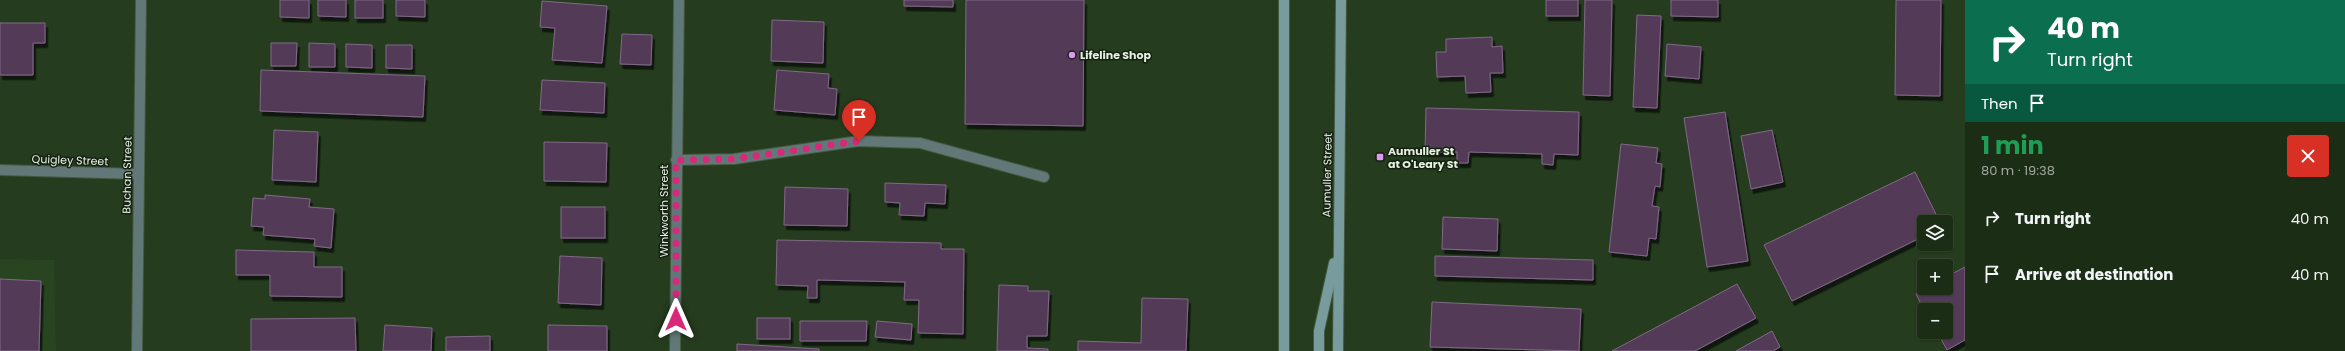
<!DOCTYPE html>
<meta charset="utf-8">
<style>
:root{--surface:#1c2d16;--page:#25351f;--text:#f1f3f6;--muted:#a0a8a1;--line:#3a4935}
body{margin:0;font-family:Poppins,sans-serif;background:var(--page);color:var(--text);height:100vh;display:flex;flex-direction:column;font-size:15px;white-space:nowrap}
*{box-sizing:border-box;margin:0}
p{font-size:13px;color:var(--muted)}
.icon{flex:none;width:22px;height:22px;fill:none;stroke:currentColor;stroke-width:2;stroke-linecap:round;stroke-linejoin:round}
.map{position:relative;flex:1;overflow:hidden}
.side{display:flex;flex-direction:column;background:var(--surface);width:380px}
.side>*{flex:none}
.banner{background:#0b6e4f;color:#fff;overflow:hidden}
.controls{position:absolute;left:1917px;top:215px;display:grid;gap:8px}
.controls a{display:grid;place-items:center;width:36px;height:36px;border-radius:4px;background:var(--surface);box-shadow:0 1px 3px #0004,0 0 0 1px var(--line);font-size:20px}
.pin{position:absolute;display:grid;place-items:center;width:34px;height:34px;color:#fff;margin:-41px -17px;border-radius:50% 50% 50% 0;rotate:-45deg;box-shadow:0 0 4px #0007}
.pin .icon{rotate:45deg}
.me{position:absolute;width:44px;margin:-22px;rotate:0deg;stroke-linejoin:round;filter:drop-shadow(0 0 3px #0008)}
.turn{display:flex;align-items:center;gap:14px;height:84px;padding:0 16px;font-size:18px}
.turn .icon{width:52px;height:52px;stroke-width:2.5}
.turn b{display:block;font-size:28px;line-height:34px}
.then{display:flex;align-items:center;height:38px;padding:0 16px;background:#0003;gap:8px;font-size:15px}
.round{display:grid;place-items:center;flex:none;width:42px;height:42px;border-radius:4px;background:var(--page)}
.head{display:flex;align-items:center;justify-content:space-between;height:68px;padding:0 16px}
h1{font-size:24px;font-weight:700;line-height:30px;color:#1e9e55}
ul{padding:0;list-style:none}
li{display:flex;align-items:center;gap:12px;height:56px;padding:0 16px}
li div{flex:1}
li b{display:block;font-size:15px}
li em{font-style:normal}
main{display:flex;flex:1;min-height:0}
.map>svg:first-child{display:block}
</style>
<main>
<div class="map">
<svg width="1965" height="351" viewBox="0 0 1965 351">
<defs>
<filter id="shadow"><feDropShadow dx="2.5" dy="4.5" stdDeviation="0" flood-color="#0009"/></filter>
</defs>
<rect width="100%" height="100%" fill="#253c1e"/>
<path fill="#284420" d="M0 259 54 260 56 351H0Z"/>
<g fill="#533b59" stroke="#826889" filter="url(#shadow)">
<path d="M280 0H309V18L280 17Z"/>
<path d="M318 0H346V17L318 16Z"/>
<rect x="355" y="0" width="28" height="18"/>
<path d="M396 0H425V17L396 16Z"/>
<path d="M904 0H953V7L904 6Z"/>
<path d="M966 0H1084L1083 126 965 124Z"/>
<rect x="1546" y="0" width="32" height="16"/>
<path d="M1585 0H1612L1610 96 1583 95Z"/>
<path d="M1671 0H1718V17L1671 16Z"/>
<path d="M1896 0H1941L1940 96 1895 95Z"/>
<path d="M542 1 607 6 602 63 552 60 555 28 540 27Z"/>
<path d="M1637 15 1661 16 1657 108 1633 107Z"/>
<path d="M772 20 824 22 823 63 771 61Z"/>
<path d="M0 23H45V43H33V75H0Z"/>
<path d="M622 34 652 35 651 65 620 64Z"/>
<path d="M1492 37V47L1502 46 1503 73H1490L1491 92 1466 93 1465 76 1437 77 1436 52H1446V39Z"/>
<path d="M271 43H297L296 66H271Z"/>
<path d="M309 43 335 44V67H309Z"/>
<path d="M346 44 372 45V68L346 67Z"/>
<path d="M1667 44 1701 47 1699 79 1665 76Z"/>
<path d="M386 45H412V69L386 68Z"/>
<path d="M261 70 425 76 423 117 260 111Z"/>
<path d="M777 70 829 74 828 88 837 89 835 115 774 110Z"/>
<path d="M542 80 605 83 604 113 540 110Z"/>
<path d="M1426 108 1579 112 1578 155 1554 154 1553 165 1542 164V154L1469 152 1468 163H1457V152H1425Z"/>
<path d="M1725 112 1748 261 1707 267 1684 118Z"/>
<path d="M274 130 318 132 316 182 272 180Z"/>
<path d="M1772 130 1783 182 1751 189 1741 136Z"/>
<path d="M544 142 607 143 606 182 544 181Z"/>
<path d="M1621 144 1658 148 1656 163 1662 164 1660 187 1655 186 1652 206 1659 207 1656 239 1649 238 1647 256 1609 252Z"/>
<path d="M1915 172 1940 222H1924V236L1792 301 1764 245Z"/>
<path d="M885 183 946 185 945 204 925 203 924 216 899 215 900 203 885 202Z"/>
<path d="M785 187 848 189 847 226 784 225Z"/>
<path d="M265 195 310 199 309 207 334 209 331 248 314 246 315 239 263 235 264 227 251 226 253 198 265 199Z"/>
<rect x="561" y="207" width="44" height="31"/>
<path d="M1443 217 1498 219 1497 251 1442 249Z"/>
<path d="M777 240 941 243V249H964L963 334 918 333 919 300H904L905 282 817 280V298H807L808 286 776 285Z"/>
<path d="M236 250 314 252V267H342V297L270 296V275H236Z"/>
<path d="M560 256 602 258 601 305 558 303Z"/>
<path d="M1435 256 1593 260V280L1435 276Z"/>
<path d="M1965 267V340L1947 350 1937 332H1946V310H1924L1916 294 1927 288H1946V277Z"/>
<path d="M0 279 41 281 39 351H0Z"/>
<path d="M1737 284 1756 318 1695 351H1612Z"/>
<path d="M999 285 1028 286V291H1049L1047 336H1027V348L1048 349V351H997Z"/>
<path d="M1142 298 1188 299 1186 351H1078V341L1141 343Z"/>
<path d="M1432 302 1581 309 1579 351 1430 347Z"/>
<path d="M355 318 356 351H251V319Z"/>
<rect x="757" y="318" width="33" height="21"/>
<path d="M800 321H867L866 341H800Z"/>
<path d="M877 321 912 324 911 340 875 337Z"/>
<path d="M385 325 432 328 431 351H383Z"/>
<path d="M548 325 607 326V351H548Z"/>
<path d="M1772 331 1780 347 1773 351H1736Z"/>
<path d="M490 336V351H446V337Z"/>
<path d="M737 344 819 349V351H737Z"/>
</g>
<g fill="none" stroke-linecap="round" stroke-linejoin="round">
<g stroke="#44593d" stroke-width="12">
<path id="service" d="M676 160 734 159 859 141 920 143 1044 177"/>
</g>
<g stroke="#44593d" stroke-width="12">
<g id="minor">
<path d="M0 170 139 174"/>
<path d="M137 351 141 0"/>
<path d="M675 351 679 0"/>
</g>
</g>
<g stroke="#44593d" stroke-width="12">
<g id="secondary">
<path d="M1284 351V0"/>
<path d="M1319 351V331L1334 263"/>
<path d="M1338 351 1341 0"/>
</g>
</g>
<use href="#service" stroke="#617778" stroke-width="10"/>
<use href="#minor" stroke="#617778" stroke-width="10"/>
<use href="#secondary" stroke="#789c9d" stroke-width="10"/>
</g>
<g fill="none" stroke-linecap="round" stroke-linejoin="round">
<path stroke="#db2777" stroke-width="7" stroke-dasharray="0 12.6" d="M676 319V160L734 159 859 141"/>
</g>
<g fill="#df98f2" stroke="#152013" stroke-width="1.5">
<circle cx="1072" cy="55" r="4"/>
<rect x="1376" y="153" width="8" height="8" rx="2"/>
</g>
<g text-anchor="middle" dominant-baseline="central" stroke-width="3" stroke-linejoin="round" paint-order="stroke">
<g font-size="11" font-weight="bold" fill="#e4f3e0" stroke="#152013" text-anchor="start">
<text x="1080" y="55">Lifeline Shop</text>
<text x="1388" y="151">Aumuller St<tspan x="1388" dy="13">at O'Leary St</tspan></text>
</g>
<g font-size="11" fill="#e4f3e0" stroke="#152013">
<text transform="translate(70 160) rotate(2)">Quigley Street</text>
<text transform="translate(127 175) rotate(-89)">Buchan Street</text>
<text transform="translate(1327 175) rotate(-89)">Aumuller Street</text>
<text transform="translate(664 211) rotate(-90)">Winkworth Street</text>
</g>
</g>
</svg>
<div class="controls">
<a><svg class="icon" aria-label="layers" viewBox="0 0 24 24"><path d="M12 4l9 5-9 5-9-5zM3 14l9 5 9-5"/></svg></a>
<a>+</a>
<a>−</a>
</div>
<div class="pin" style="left:859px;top:141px;background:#d93025"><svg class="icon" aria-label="arrive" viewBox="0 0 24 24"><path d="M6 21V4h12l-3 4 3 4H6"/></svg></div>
<svg class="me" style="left:676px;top:319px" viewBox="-20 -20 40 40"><path d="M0-17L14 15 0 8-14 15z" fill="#db2777" stroke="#fff" stroke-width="4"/></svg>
</div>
<section class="side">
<div class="banner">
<div class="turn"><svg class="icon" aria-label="right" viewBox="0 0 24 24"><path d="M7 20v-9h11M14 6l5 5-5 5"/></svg><div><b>40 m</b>Turn right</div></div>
<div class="then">Then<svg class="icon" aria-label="arrive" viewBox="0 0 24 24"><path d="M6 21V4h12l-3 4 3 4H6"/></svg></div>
</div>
<div class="head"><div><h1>1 min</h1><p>80 m · 19:38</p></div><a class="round" style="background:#d93025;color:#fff"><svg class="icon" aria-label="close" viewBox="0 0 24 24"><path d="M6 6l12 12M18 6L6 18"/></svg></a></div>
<ul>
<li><svg class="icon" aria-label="right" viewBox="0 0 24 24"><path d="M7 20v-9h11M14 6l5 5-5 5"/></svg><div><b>Turn right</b></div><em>40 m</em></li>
<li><svg class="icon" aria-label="arrive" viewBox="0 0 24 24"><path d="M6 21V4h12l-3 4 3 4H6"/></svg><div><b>Arrive at destination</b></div><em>40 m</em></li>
</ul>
</section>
</main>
